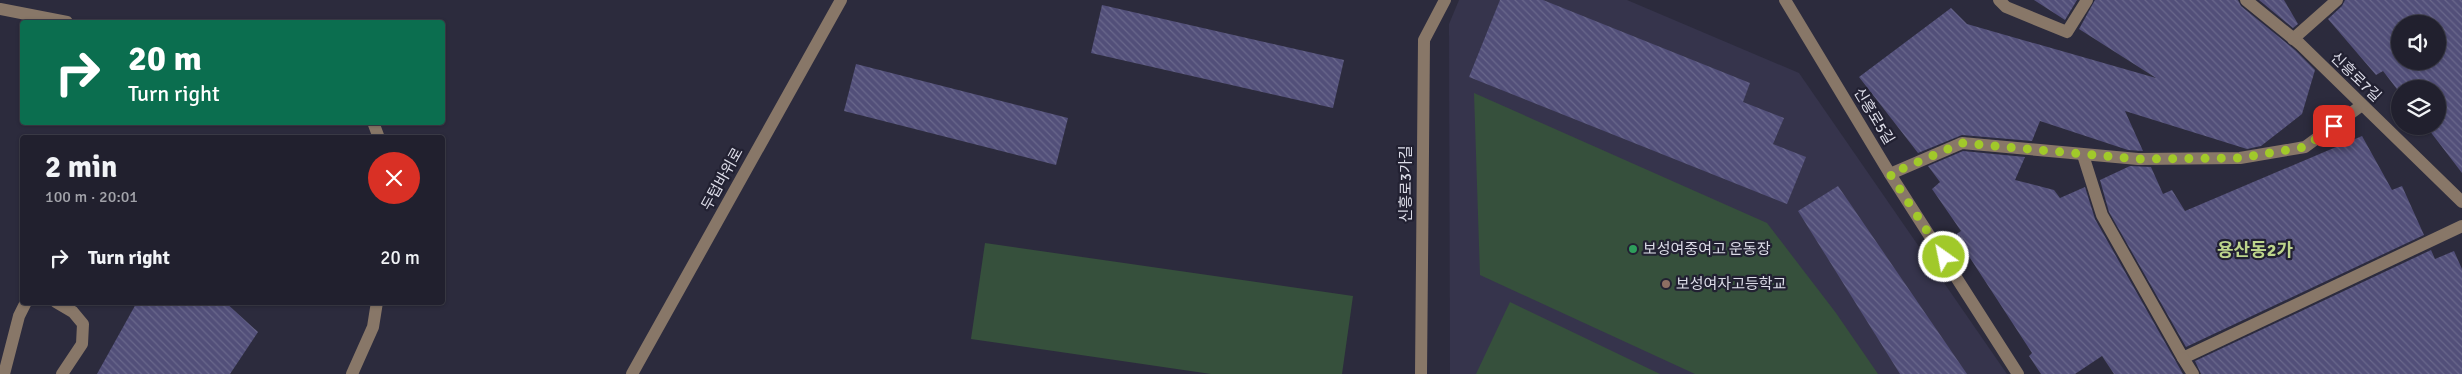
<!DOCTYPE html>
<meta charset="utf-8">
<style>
:root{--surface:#21202e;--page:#292836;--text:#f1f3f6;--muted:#a2a3aa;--line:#3e3e4a}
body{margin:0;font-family:Signika,"Noto Sans KR",sans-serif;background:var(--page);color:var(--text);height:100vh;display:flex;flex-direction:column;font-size:19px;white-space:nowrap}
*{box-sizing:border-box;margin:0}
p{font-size:16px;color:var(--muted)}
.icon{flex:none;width:28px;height:28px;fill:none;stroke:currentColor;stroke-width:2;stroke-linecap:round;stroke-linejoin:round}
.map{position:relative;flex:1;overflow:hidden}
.panel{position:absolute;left:20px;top:135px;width:425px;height:170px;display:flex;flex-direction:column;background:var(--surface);border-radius:5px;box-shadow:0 1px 4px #0004,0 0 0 1px var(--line)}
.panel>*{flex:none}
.hud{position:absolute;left:20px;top:20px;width:425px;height:105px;border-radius:5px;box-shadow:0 1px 4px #0004,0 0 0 1px var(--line);background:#0b6e4f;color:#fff;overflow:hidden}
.controls{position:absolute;left:2391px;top:15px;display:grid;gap:10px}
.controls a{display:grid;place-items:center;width:55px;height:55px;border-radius:50%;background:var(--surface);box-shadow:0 1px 4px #0004,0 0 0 1px var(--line);font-size:25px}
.pin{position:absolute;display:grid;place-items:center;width:42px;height:42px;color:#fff;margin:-21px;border-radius:10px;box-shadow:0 2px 8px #0006}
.me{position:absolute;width:55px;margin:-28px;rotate:327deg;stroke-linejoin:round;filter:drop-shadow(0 0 4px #0008)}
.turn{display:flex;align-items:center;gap:18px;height:105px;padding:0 25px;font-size:22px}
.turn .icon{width:65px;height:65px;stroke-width:2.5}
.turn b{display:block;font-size:35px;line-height:42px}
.round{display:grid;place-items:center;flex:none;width:52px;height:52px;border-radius:26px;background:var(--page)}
.head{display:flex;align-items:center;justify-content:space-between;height:85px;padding:0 25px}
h1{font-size:30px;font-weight:700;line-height:38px}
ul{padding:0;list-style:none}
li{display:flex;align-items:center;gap:15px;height:75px;padding:0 25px}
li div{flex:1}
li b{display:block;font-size:19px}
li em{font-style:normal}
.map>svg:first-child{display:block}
</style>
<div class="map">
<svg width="2462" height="374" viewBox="0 0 2462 374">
<defs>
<pattern id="building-back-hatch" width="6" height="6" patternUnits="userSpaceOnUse" patternTransform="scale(1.25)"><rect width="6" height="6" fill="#524f79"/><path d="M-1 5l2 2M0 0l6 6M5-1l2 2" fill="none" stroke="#6a688c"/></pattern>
</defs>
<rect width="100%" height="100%" fill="#2c2b3d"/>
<path fill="#36344c" d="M1459 0H1627L1799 73 2007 374H1450L1449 24Z"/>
<g fill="#36503c">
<path d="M1474 93 1767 223 1836 313 1878 374H1695L1480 275Z"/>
<path d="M985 243 1353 296 1342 374H1211L971 339Z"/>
<path d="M1510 302 1660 374H1476Z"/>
</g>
<g fill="url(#building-back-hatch)" fill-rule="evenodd">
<path d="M1500 0H1543L1750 83 1743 102 1784 118 1773 144 1806 157 1787 204 1469 77Z"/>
<path d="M2034 0H2077L2065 20Z"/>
<path d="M2095 0H2238L2241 6 2295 50 2315 70 2302 114 2261 146 2247 149 2125 111 2143 151 2128 150 2040 121 2032 141 1962 135 1918 153 1859 77 1951 8 1967 24 2156 78 2079 29Z"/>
<path d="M2259 0H2284L2298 24 2293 28Z"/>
<path d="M2345 0H2462V173L2426 126H2438V89H2400V93L2383 71 2376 75 2328 19 2342 6ZM2400 24H2438V61H2400Z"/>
<path d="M1102 5 1344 60 1333 108 1091 53Z"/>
<path d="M856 64 1068 118 1056 165 844 111Z"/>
<path d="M2362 136 2392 190 2402 186 2424 235 2186 347 2109 212 2100 180 2130 166 2151 167 2163 194 2172 190 2185 211Z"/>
<path d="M1963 151 2025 157 2015 180 2054 190 2060 198 2085 187 2095 219 2183 374H2114L2102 356 2075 374H2041L2029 356 2032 353 1955 235 1961 231 1932 189 1940 182 1928 166Z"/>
<path d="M1838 186 1967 374H1900L1798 211Z"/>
<path d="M2431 250 2435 259 2454 251 2462 269V374H2201L2195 361Z"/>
<path d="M137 302H225L258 332 230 374H97Z"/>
</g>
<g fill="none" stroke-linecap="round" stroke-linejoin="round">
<g stroke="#887768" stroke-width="12">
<path d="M1785 0 1890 174 2018 374"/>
<path d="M1999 0 2006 7 2067 32 2087 0"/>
<path d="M2246 0 2300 44 2462 202"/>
<path d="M0 9 67 22"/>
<path d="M2293 39 2337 0"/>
<path d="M373 122 379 138"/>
<path d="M2083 155 2102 215 2183 358 2462 226"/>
<path d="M1890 174 1962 143 2138 159 2240 158 2305 147 2362 105"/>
<path d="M56 302 73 312 83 324 82 344 62 374"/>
<path d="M2183 358 2193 374"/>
<path d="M4 374 19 316 26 302"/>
<path d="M352 374 373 327 377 302"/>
<path d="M632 374 841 0"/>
<path d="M1421 374 1424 40 1445 0"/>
</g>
</g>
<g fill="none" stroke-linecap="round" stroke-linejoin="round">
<path stroke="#a1c92a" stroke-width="9" stroke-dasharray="0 16.2" d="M1944 257 1890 174 1962 143 2138 159 2240 158 2305 147 2334 126"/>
</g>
<circle fill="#2e9e5b" stroke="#222132" stroke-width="2" cx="1633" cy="249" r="5"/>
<circle fill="#8d6e63" stroke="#222132" stroke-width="2" cx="1666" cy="284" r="5"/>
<g text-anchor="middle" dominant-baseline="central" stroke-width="4.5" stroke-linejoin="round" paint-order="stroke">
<g font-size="15" fill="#dcdce8" stroke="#222132">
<text transform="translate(2356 77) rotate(44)">신흥로7길</text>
<text transform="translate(1874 116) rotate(59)">신흥로5길</text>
<text transform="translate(722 179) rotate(-61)">두텁바위로</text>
<text transform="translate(1406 184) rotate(-90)">신흥로3가길</text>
</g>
<g font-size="15" fill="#dcdce8" stroke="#222132" text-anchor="start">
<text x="1643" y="249">보성여중여고 운동장</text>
<text x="1676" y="284">보성여자고등학교</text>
</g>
<g font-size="18" font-weight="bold" fill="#bdd58c" stroke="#222132">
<text x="2255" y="250">용산동2가</text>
</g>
</g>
</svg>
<div class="controls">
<a><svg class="icon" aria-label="sound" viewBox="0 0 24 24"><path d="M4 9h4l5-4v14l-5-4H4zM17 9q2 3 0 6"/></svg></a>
<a><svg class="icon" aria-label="layers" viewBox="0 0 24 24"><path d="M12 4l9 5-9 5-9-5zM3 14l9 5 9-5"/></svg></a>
</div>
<div class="pin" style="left:2334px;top:126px;background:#d93025"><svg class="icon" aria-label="arrive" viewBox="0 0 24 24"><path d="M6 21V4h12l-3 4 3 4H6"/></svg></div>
<svg class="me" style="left:1944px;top:257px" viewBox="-20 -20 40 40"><circle r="17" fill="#a1c92a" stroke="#fff" stroke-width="3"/><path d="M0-11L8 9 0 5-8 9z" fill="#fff"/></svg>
<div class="hud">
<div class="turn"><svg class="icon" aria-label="right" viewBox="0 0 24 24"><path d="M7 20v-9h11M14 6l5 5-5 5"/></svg><div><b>20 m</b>Turn right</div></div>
</div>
<section class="panel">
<div class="head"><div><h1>2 min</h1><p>100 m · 20:01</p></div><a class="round" style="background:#d93025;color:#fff"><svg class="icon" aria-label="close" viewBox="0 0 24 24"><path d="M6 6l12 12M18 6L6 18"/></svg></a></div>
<ul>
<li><svg class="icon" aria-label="right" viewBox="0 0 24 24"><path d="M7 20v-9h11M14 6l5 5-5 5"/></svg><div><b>Turn right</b></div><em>20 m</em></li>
</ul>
</section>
</div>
